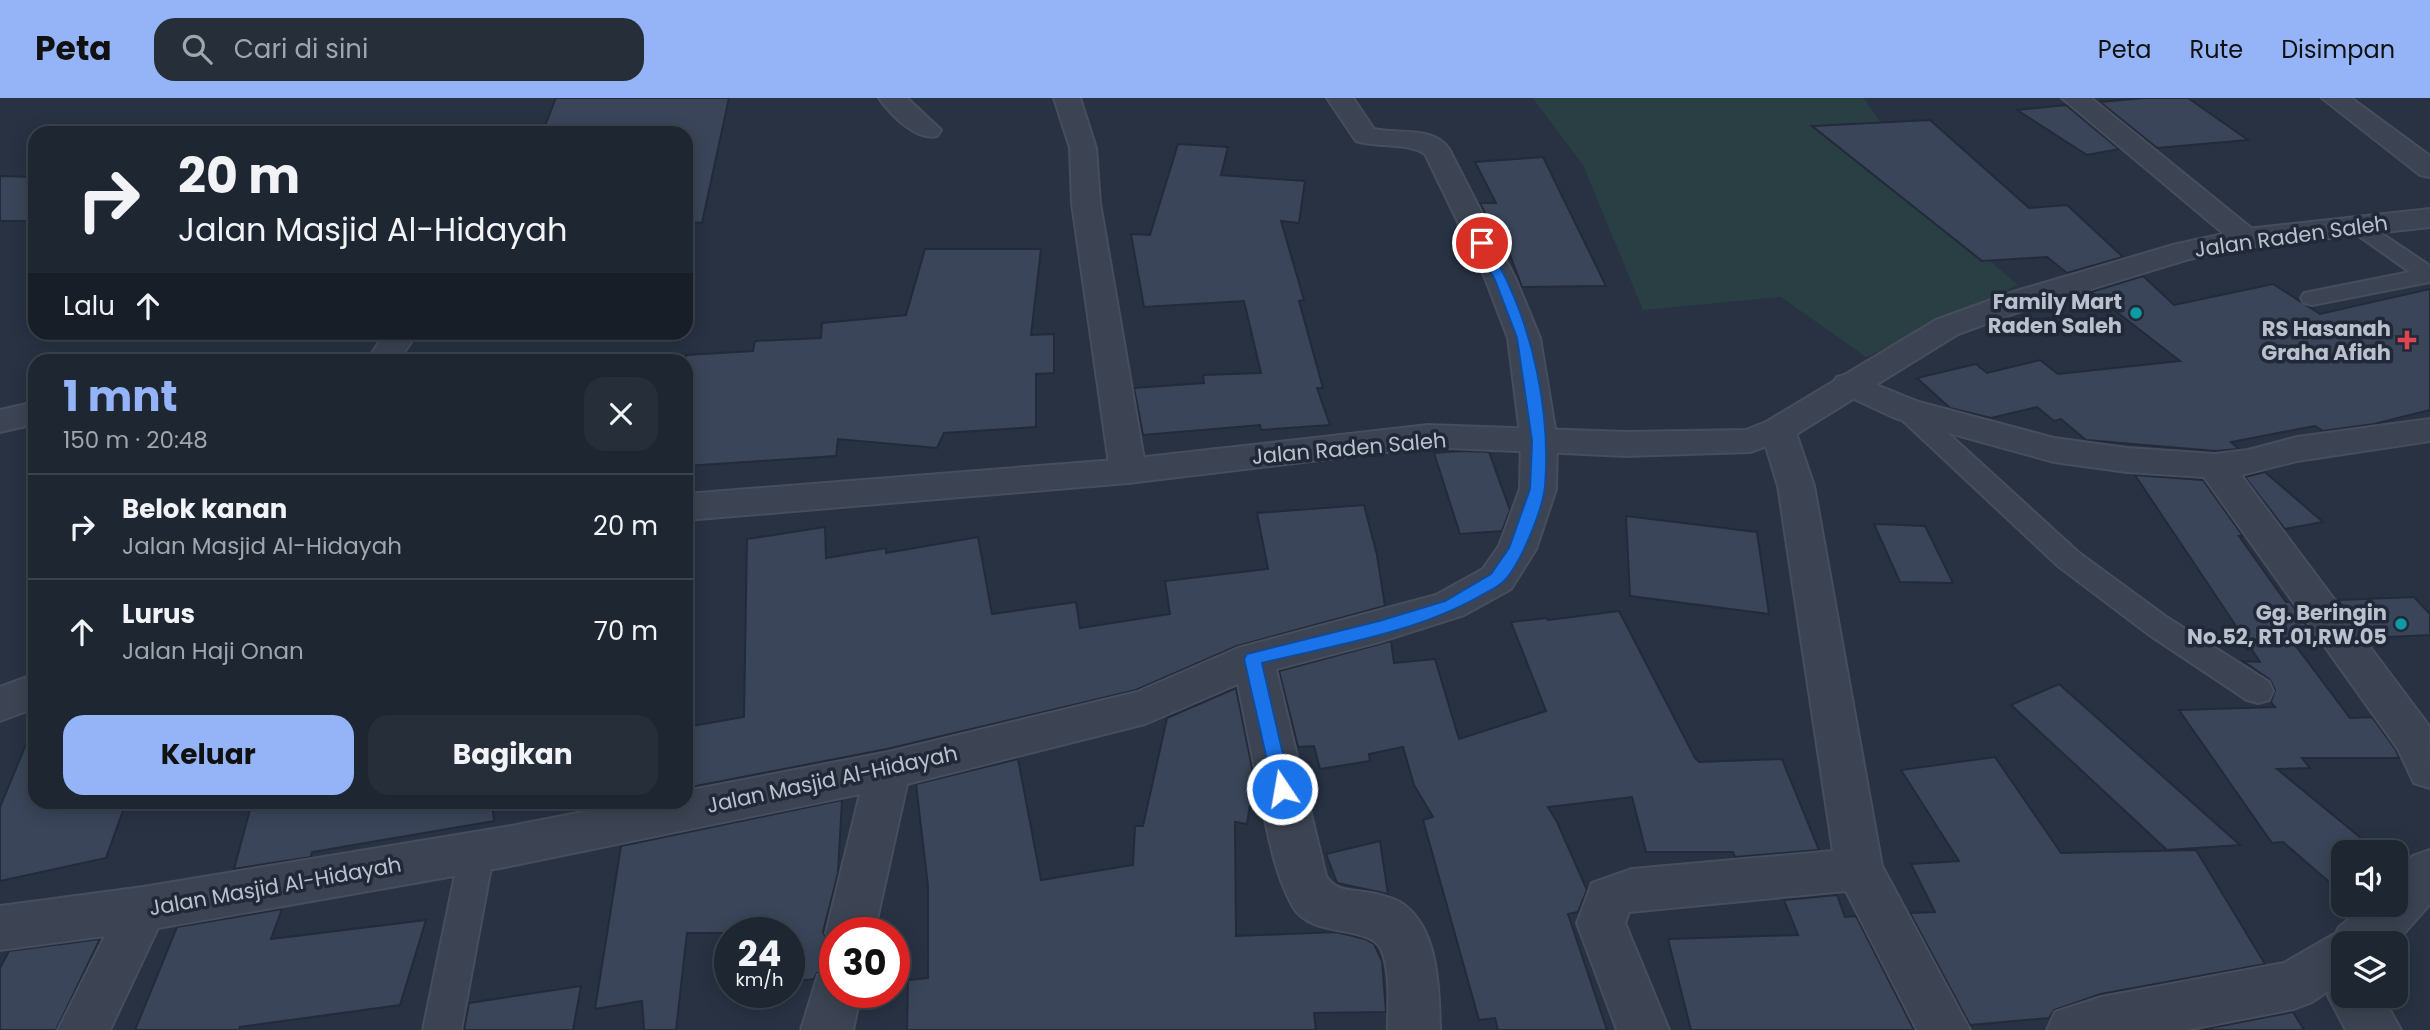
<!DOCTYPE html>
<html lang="id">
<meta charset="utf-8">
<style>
:root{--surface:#1e2632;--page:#262e3a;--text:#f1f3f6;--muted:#a1a5ac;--line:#3c434d;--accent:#94b4f7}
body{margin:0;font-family:Poppins,sans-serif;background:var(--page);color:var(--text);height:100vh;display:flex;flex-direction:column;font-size:26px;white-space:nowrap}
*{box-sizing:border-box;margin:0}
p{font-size:23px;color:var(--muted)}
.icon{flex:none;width:38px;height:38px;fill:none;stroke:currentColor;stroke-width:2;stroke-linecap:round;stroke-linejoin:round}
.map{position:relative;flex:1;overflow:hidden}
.panel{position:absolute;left:28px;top:256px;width:665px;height:455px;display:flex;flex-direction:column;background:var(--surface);border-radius:21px;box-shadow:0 4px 18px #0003,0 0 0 2px var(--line)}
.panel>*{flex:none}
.hud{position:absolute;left:28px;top:28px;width:665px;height:214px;border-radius:21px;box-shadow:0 4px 18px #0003,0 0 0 2px var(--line);background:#1e2632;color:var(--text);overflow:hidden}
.controls{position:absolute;left:2331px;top:742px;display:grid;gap:14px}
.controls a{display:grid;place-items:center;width:77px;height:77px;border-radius:14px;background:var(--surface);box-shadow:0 4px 18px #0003,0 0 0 2px var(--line);font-size:35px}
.speed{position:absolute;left:714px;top:819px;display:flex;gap:14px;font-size:35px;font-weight:700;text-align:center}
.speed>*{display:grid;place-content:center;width:91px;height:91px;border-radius:50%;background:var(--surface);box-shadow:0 4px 18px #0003,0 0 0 2px var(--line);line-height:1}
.speed small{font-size:18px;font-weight:400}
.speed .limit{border:10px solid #d22;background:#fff;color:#111}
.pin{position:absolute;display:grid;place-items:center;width:60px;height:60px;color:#fff;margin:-30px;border:4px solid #fff;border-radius:50%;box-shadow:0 2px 7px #0007}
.me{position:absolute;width:77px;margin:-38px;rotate:348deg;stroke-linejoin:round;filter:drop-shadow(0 0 5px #0008)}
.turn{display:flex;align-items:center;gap:24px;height:147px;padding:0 35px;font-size:32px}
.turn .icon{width:91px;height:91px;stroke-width:2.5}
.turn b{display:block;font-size:49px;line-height:60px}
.then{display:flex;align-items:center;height:66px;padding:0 35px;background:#0003;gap:14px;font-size:26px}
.round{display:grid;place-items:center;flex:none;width:74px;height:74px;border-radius:21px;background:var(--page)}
.head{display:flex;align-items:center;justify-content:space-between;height:119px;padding:0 35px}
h1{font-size:42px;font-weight:700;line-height:52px;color:var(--accent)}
.cta{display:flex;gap:14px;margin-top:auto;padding:14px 35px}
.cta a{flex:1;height:80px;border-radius:21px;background:var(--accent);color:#111;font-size:28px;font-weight:700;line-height:80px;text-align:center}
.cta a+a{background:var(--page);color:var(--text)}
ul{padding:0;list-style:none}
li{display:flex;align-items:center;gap:21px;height:105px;padding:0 35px;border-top:2px solid var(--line)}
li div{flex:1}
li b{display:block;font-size:26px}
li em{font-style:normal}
header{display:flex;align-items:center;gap:42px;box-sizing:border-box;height:98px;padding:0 35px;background:var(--accent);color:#111}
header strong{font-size:33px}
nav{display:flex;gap:38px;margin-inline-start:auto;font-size:24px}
.search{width:490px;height:63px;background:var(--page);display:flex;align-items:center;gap:18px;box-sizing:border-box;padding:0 24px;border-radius:21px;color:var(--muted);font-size:26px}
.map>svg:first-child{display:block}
</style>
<header>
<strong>Peta</strong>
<div class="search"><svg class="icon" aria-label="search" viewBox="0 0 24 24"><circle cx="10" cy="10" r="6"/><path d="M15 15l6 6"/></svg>Cari di sini</div>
<nav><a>Peta</a><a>Rute</a><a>Disimpan</a></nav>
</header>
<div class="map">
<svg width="2430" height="932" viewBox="0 0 2430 932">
<rect width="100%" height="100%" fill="#283243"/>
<path fill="#2a3f44" d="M1533 0H1864L1880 24 1833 30 2018 187 1866 259 1781 199 1643 212 1583 67Z"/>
<g fill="#3a4559" stroke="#232b3a" stroke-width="2">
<path d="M556 0H729L702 125 686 124V35H542Z"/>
<path d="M2144 0H2188L2248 42 2157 50 2100 4Z"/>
<path d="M2066 7 2119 51 2087 57 2017 12Z"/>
<path d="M1930 22 2029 110 2067 107 2123 159 2067 175 2047 159 1982 163 1812 28Z"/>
<path d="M1178 46 1228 49 1221 77 1305 83 1299 125 1281 123 1304 202 1299 203 1323 290H1317L1330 327 1261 332 1260 327 1143 337 1134 290 1204 285 1203 277 1261 275 1244 203 1144 209 1131 136 1150 137Z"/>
<path d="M1543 59 1606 188 1522 189 1504 141 1498 142 1480 105H1496L1475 64Z"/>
<path d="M0 78 35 79V123H0Z"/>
<path d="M925 151H1041L1031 237 1054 236V275L1036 276V329L944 335 937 350 838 341 836 358 686 368V257L753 253 755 243 821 240 822 225 906 217Z"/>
<path d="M2143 178 2174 207 2273 186 2320 216 2430 191V312L2374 326 2323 333 2315 328 2231 344 2239 351 2215 353 2086 342 2061 321 2054 323 2037 309 1991 320 1950 310 1917 280 1976 266 1987 275 2040 262 2058 276 2180 263 2091 194Z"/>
<path d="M1460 353 1489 354 1510 412 1502 433 1460 436 1434 355Z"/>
<path d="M2265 374 2323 424 2285 431 2245 379Z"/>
<path d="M2135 377 2203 382 2243 438H2239L2286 504H2290L2317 542H2313L2315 545 2293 544 2350 620 2372 619 2396 652 2399 660H2302L2310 670 2277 671 2378 754H2343V796L2283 744 2272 745 2179 612 2275 609 2271 604 2275 592 2270 582 2243 563 2260 564Z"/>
<path d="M1364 407 1377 457 1385 508 1237 548 1136 592 887 651 686 690V629L744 619 747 441 825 429 826 460 886 450V455L978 439 992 516 1076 504 1080 530 1170 516 1165 483 1268 471 1257 415Z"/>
<path d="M1626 418 1757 434 1769 516 1630 498Z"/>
<path d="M1874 426 1925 428 1953 485 1900 484Z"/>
<path d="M2414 499 2430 516V537L2366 540 2338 502Z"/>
<path d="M1619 513 1695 660 1699 664 1782 661 1819 752 1735 759 1733 754H1646L1632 699 1548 709 1557 724 1587 792 1578 814 1568 816 1607 932H1498L1495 920 1479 922 1423 722 1433 719 1414 687 1403 649 1369 656 1370 663 1320 671 1314 648 1298 649 1279 573 1391 543 1394 565 1435 561 1459 641 1546 613 1511 524 1547 520 1548 522Z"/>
<path d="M2059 586 2240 747 2167 752 2011 607Z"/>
<path d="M1236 590 1254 680 1247 726 1235 724 1236 838 1336 834 1365 841 1374 846 1382 863 1386 914 1314 915 1316 932H907L908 882 928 880V788L916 686 1018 661 1041 782 1133 767 1135 728H1143L1167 620Z"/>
<path d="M34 627 35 704H126L106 760 0 783V709Z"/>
<path d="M1995 659 2061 755 2196 752 2265 866 2101 896 2054 912 2049 920 1970 927 1910 815 1935 814 1911 766 1959 763 1901 672Z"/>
<path d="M842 702 838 775 823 834 835 855V869L817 875 814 881 789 884V835H687L676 932H644L642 903 595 911 621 748Z"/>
<path d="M252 704H492L494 723 312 754 311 759 234 771Z"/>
<path d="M1380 743 1388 796 1337 785 1326 756Z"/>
<path d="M1837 797 1845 819 1856 818 1914 932H1691L1668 841 1798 837 1784 802Z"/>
<path d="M282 811 271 841 426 822 400 907 240 929 239 932H135L177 829Z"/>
<path d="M100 841 56 932H0V870L9 853Z"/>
<path d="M581 888 573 932H464L469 905Z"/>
<path d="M2293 914 2304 932H2200Z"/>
</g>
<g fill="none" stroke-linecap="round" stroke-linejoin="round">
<g stroke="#464d5c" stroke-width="4">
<g id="service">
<path d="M2356 121 2363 123 2430 168V184L2312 207 2304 205 2301 200 2304 195 2410 174 2349 131 2345 127 2349 123Z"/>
<path d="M1907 304 1916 306 2078 454 2168 520 2269 584 2273 593 2269 602 2258 605 2247 602 2148 536 2058 468 1898 318 1895 312 1898 306Z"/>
<path d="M477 738 489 743 494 753 461 932H423L460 753 465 743Z"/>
</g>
</g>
<g stroke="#464d5c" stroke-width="4">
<g id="minor">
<path d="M879 0H907L941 32 937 38C916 43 891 17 879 0Z"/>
<path d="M1054 0H1080L1096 50 1100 105 1146 373 1141 382 1128 385 1115 382 1110 373 1072 105 1070 50Z"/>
<path d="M1327 0H1353L1374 31C1398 37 1433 27 1449 51L1516 182 1540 240 1557 343 1556 391 1536 451 1511 491 1464 517 1379 544 1276 571 1326 778C1336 793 1349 792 1365 794 1379 796 1400 801 1410 812 1439 840 1439 895 1440 932H1388C1388 907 1391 877 1382 853 1371 825 1310 842 1292 807 1275 775 1269 741 1262 706 1254 666 1246 626 1238 586L1145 626 907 686 874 835H835V852L826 835 860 696 505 769 158 830 110 932H58L105 838 0 852V808L143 789 505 729 634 704H686V693L888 654 1137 594 1238 550 1436 497 1483 471 1499 448 1520 391 1521 343 1508 240 1486 182 1425 56C1407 44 1377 50 1356 43Z"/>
<path d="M2062 0H2091L2256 134 2261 140 2256 146 2246 149 2236 146Z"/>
<path d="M2322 0H2351L2430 58V79L2420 77Z"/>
<path d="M386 234H418L399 262H367Z"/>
<path d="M1849 276 1919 304 2054 340 2127 350 2215 356 2248 352 2297 339 2430 321V343L2297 363 2241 377 2429 628 2430 690 2414 685 2398 651 2204 379 2127 374 2054 364 1895 320 1837 293 1832 286 1837 279Z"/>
<path d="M35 304V326L0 334V312Z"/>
<path d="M1778 321 1790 324 1795 332 1814 388 1882 768 1970 932H1917L1846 793 1629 814 1625 825 1669 932H1617L1577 825 1592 785 1632 771 1833 753 1778 388 1761 332 1766 324Z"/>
<path d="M2430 752V806L2399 841 2393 845H2343V898H2382L2401 932H2346L2328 898 2331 891 2312 904 2294 911 2186 932H2047L2055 914 2101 899 2284 865 2336 835 2339 829 2367 807H2396V777L2413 758Z"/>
<path d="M835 871V894H861L853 932H801L818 877Z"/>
</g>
</g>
<g stroke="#464d5c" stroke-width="4">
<g id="tertiary">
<path d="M2430 111V129L2246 149 2189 161 2035 208 1958 236 1790 340 1750 354 1626 358 1428 349 1128 385 686 422V396L1128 361 1428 327 1626 334 1746 332 1766 324 1936 222 2013 194 2173 147 2246 131Z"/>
<path d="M35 576V610L0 623V589Z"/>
</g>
</g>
<use href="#service" fill="#3c4453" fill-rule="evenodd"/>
<use href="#minor" fill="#3c4453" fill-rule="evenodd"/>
<use href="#tertiary" fill="#3c4453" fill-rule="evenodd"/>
</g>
<path fill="#1a73e8" stroke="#114b97" stroke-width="2" d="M1482 141C1491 145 1495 158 1499 167 1533 230 1551 315 1545 388 1543 411 1520 468 1503 484 1497 490 1487 494 1480 498 1415 535 1335 547 1262 565L1291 691 1289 697 1282 699 1275 697 1244 561 1247 556 1379 523 1445 503 1491 476 1509 450 1530 391 1532 343 1517 240 1495 182 1475 145Z"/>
<g fill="#0f9aa8" stroke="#212938" stroke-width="2.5">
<circle cx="2136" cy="215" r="7"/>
<circle cx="2401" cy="526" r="7"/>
</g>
<path fill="#e0444e" stroke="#212938" stroke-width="2.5" d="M2403.5 231.5h7v7h7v7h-7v7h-7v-7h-7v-7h7z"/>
<g text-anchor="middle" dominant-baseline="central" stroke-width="7" stroke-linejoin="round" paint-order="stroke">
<g font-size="21" fill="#bac0cc" stroke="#212938">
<text transform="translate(2291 138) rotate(-8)">Jalan Raden Saleh</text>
<text transform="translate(1349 350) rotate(-5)">Jalan Raden Saleh</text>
<text transform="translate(832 681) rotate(-12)">Jalan Masjid Al-Hidayah</text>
<text transform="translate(275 788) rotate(-10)">Jalan Masjid Al-Hidayah</text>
</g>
<g font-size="21" font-weight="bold" fill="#bac0cc" stroke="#212938" text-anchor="end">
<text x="2122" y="203">Family Mart<tspan x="2122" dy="24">Raden Saleh</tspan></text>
<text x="2391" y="230">RS Hasanah<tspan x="2391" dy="24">Graha Afiah</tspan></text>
<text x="2387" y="514">Gg. Beringin<tspan x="2387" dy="24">No.52, RT.01,RW.05</tspan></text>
</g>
</g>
</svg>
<div class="controls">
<a><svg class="icon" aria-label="sound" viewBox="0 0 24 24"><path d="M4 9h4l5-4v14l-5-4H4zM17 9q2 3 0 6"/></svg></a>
<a><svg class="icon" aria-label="layers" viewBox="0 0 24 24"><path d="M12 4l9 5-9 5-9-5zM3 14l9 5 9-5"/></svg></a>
</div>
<div class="speed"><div>24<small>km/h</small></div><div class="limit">30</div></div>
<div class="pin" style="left:1482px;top:145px;background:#d93025"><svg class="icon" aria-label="arrive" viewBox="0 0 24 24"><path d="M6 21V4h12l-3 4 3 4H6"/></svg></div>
<svg class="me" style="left:1282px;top:691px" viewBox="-20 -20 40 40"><circle r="17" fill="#1a73e8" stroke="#fff" stroke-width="3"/><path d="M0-11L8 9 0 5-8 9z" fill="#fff"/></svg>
<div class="hud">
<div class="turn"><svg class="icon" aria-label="right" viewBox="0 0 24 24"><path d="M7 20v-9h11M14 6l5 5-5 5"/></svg><div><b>20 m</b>Jalan Masjid Al-Hidayah</div></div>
<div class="then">Lalu<svg class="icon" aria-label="ahead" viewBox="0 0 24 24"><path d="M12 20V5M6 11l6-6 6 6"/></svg></div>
</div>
<section class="panel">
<div class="head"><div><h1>1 mnt</h1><p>150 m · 20:48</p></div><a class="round"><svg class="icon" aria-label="close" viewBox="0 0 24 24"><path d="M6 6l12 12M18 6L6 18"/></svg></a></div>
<ul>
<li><svg class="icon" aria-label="right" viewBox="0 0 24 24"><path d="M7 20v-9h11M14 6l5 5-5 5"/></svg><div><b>Belok kanan</b><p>Jalan Masjid Al-Hidayah</p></div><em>20 m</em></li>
<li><svg class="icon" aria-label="ahead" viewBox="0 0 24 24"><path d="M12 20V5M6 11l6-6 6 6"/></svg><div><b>Lurus</b><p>Jalan Haji Onan</p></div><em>70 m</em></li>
</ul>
<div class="cta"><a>Keluar</a><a>Bagikan</a></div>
</section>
</div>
